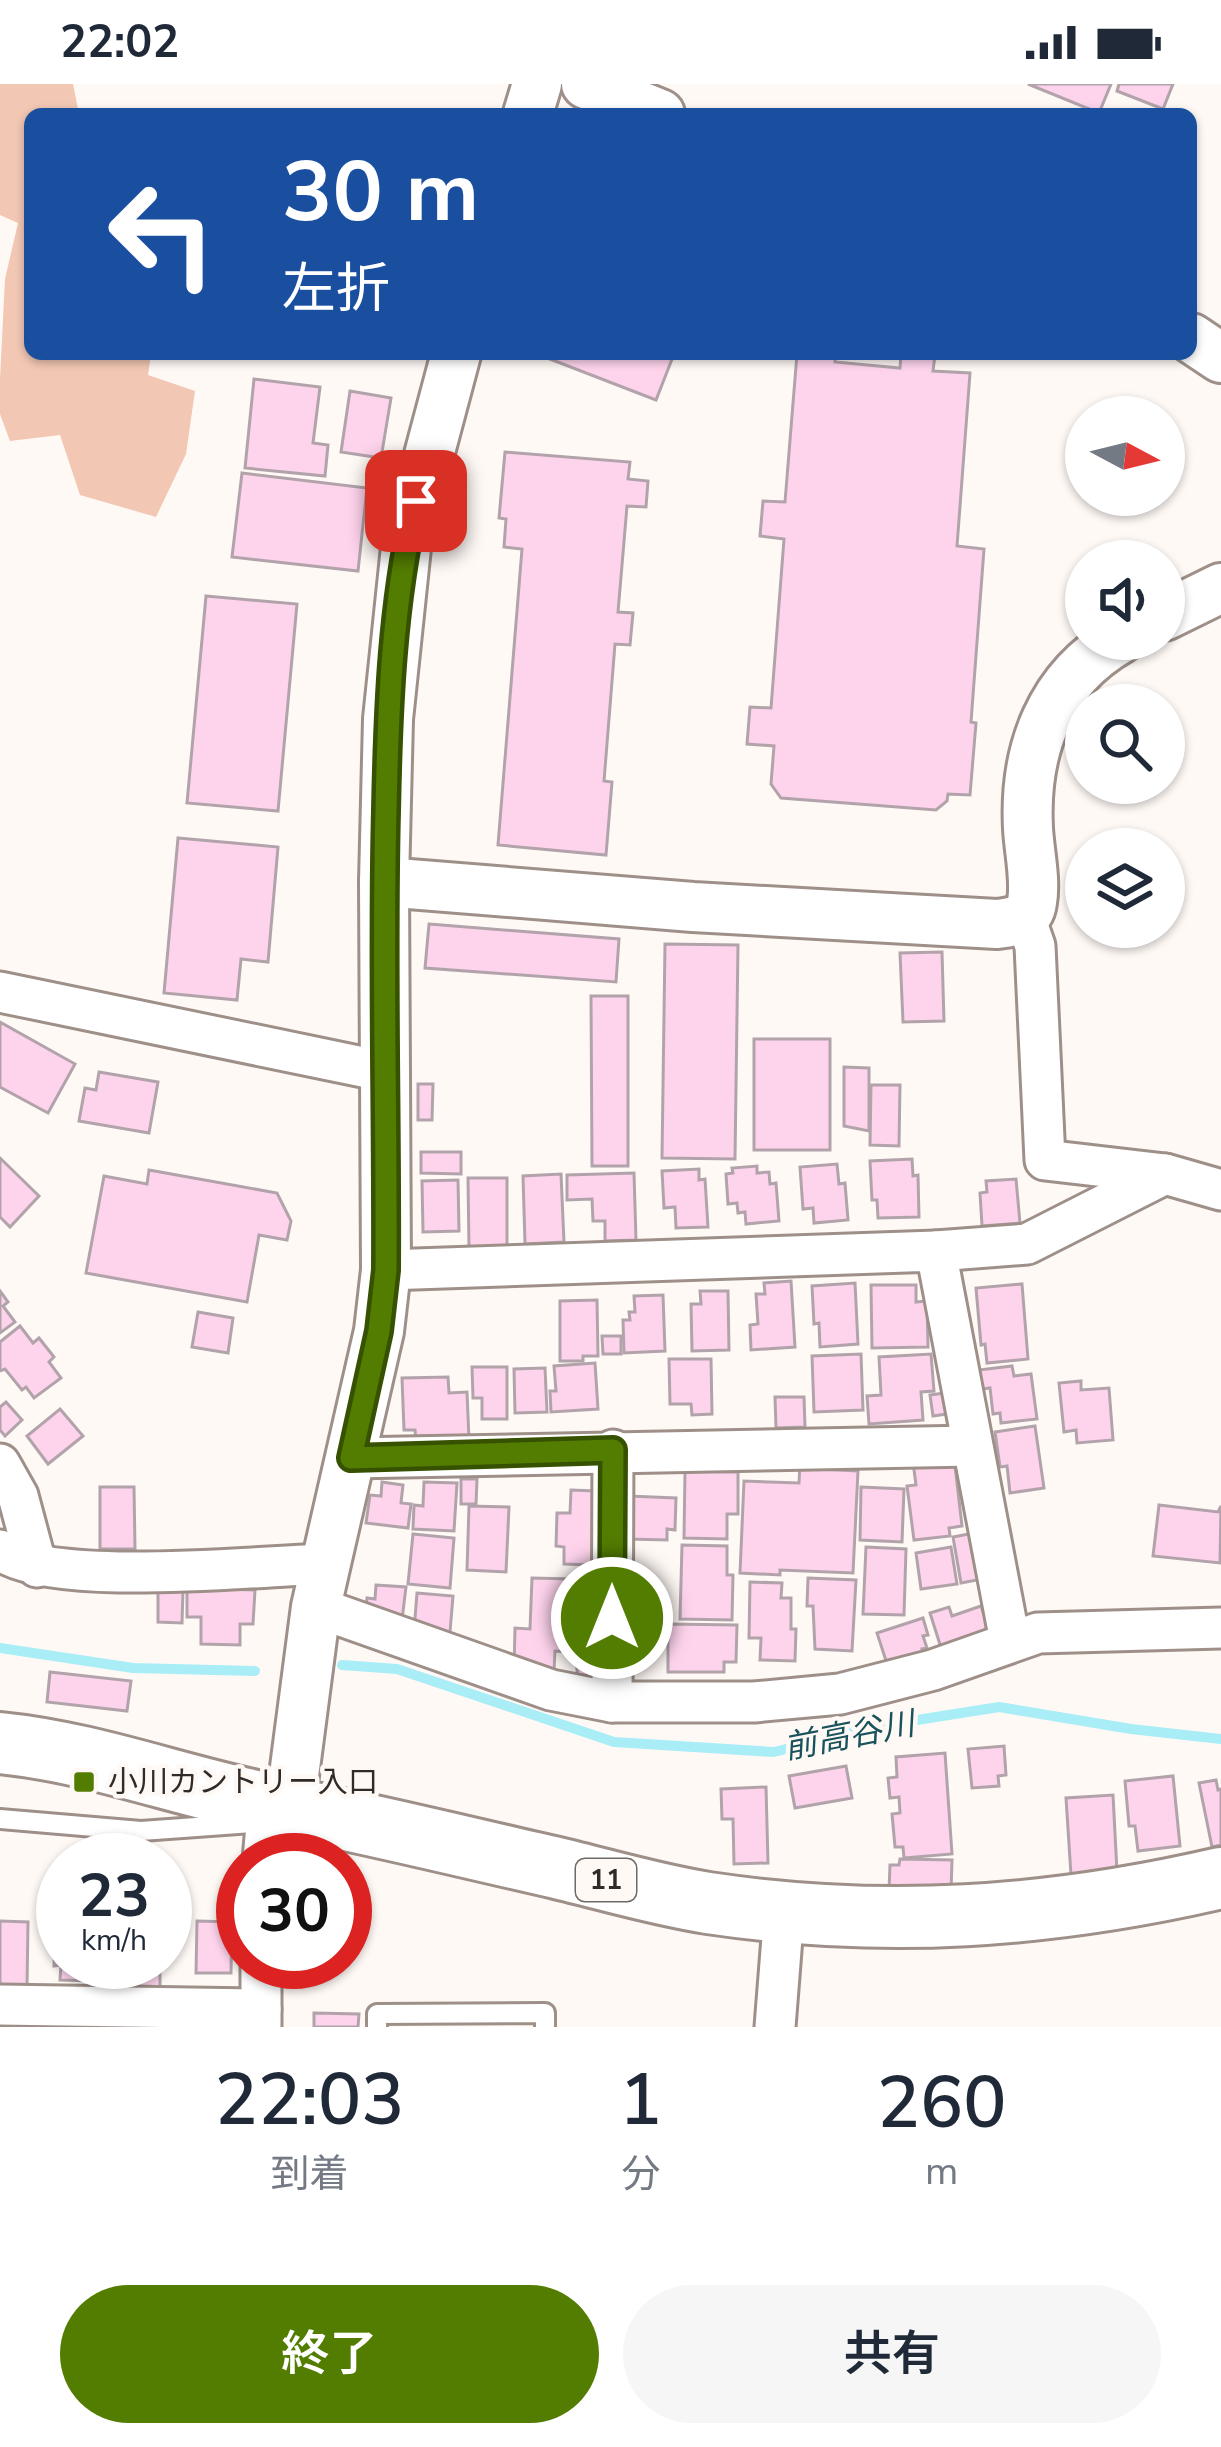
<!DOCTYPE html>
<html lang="ja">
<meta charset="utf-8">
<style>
:root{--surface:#fff;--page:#f6f6f7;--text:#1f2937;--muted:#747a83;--accent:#537d00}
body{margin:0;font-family:"Nunito Sans","Noto Sans JP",sans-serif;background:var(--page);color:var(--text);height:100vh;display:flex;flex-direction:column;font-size:45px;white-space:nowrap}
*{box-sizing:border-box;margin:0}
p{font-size:39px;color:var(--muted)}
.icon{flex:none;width:66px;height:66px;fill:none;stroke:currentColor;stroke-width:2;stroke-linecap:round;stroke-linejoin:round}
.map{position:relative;height:1943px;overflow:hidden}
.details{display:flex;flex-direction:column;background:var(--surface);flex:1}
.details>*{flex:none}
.guide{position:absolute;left:24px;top:24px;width:1173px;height:252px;border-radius:18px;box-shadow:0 3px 9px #0004;background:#1a4fa0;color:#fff;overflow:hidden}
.needle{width:78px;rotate:97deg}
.controls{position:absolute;left:1065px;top:312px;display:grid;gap:24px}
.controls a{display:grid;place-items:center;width:120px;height:120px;border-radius:50%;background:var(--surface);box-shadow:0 3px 9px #0004;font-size:60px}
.speed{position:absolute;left:36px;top:1749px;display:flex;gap:24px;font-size:60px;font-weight:700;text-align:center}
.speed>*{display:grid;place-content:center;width:156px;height:156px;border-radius:50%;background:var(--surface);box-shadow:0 3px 9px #0004;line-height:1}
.speed small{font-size:30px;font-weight:400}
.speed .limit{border:18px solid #d22;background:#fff;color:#111}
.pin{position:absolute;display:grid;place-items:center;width:102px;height:102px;color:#fff;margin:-51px;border-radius:24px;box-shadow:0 6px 18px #0006}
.me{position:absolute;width:132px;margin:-66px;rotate:0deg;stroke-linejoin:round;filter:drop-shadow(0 0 9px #0008)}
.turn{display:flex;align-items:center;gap:42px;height:252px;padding:0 60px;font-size:54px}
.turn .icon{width:156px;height:156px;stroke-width:2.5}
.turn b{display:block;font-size:84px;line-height:102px}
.eta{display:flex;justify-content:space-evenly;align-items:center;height:204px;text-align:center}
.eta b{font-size:72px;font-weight:600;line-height:84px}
.button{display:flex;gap:24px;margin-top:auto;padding:24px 60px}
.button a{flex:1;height:138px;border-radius:72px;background:var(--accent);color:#fff;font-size:48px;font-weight:600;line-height:138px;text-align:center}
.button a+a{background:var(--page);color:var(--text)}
.status{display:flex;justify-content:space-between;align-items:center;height:84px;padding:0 60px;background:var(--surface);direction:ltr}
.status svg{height:33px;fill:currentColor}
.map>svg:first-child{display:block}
</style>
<div class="status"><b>22:02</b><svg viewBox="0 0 49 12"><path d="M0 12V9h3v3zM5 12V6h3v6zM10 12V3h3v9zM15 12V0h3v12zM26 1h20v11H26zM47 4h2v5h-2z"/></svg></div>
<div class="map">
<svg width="1221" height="1943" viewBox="0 0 1221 1943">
<rect width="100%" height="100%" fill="#fff9f6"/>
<path fill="#f2c7b3" d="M0 0H73L79 30H30V270H151L148 291 195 307 186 370 156 433 80 411 60 351 10 357 0 330V295L5 195 18 139 0 131Z"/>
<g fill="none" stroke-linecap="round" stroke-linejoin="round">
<g stroke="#a9edf7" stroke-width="10">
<path d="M0 1564 133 1584 255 1587"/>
<path d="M342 1581 397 1585 614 1658 774 1668 873 1643 999 1623 1131 1645 1221 1655"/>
</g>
</g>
<g fill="#fed4ed" stroke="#b2a3ab" stroke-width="3">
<path d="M1028 0H1111L1099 29Z"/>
<path d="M1119 0H1173L1163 25 1117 7Z"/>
<path d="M537 270H674L656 316Z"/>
<path d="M797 270H836L835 278 900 284 901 270 935 271 933 287 970 289 957 462 984 465 971 638 976 639 970 711 948 710 947 717 936 726 781 714 771 700 774 662 747 660 750 623 771 624 784 455 760 452 763 417 785 418Z"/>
<path d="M254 295 320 303 313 359 328 361 325 392 245 384Z"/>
<path d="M350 307 391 314 381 374 341 368Z"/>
<path d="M505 368 630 378 628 395 648 397 646 423 627 422 618 528 633 529 630 561 615 560 604 697 612 698 606 771 498 761 522 465 504 463 506 435 499 434Z"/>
<path d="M242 389 367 404 358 487 232 473Z"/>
<path d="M206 512 297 520 278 727 187 719Z"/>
<path d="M178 754 278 763 268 878 241 875 237 916 164 909Z"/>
<path d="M429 840 619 855 616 898 425 884Z"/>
<path d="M665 860 738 861 735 1075 662 1074Z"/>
<path d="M942 868 944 937 903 938 900 869Z"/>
<path d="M591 912H628V1082H592Z"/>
<path d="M0 938 75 980 48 1029 0 1003Z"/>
<rect x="754" y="955" width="76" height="111"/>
<path d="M844 983 869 984V1047L844 1042Z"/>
<path d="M99 988 158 998 149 1049 79 1037 85 1004 96 1006Z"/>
<path d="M418 1000H433L432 1036H418Z"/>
<path d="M871 1001H900L899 1062 870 1061Z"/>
<path d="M421 1068H461V1090L421 1089Z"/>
<path d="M0 1074 39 1112 10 1143 0 1133Z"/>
<path d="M912 1075 913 1092 918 1091 919 1133 878 1134 877 1116H872L870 1077Z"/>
<path d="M837 1080 839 1100 845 1099 848 1136 814 1139 813 1124 803 1125 800 1083Z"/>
<path d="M757 1082V1089L769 1088 770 1100 776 1099 779 1137 746 1140 745 1128 738 1129 737 1119 728 1120 726 1090 733 1089 732 1084Z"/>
<path d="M699 1085V1096L705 1095 708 1143 676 1144 675 1123 664 1124 662 1087Z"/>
<path d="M149 1086 277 1109 291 1137 287 1156 259 1151 247 1218 86 1189 104 1092 147 1100Z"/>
<path d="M634 1089 636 1156 605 1157V1137H593L592 1115 567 1116V1091Z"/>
<path d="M561 1090 564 1158 525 1160 523 1092Z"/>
<path d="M468 1094H507V1165H469Z"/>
<path d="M1016 1095 1020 1139 982 1142 980 1109 987 1108 986 1097Z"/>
<path d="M458 1096 459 1147 423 1148 422 1097Z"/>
<path d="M791 1197 795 1263 751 1266 750 1241 758 1240 756 1210H765L764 1199Z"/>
<path d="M855 1199 858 1260 820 1263 819 1239 814 1240 812 1202Z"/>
<path d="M1022 1200 1028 1275 987 1279 985 1260 981 1261 976 1204Z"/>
<path d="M871 1201H916V1218L927 1217 928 1263 872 1264Z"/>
<path d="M0 1207 8 1218 3 1222 15 1238 0 1249Z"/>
<path d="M700 1207H728L729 1266 692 1267 691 1220H701Z"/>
<path d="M663 1211 665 1267 624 1269 623 1236H630L629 1228H635L634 1212Z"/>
<path d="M597 1216 598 1272H583V1277H560V1217Z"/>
<path d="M198 1228 233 1234 228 1269 192 1263Z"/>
<path d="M20 1242 33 1259 39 1254 54 1273 49 1278 61 1294 34 1314 26 1303 22 1306 5 1285 0 1287V1258Z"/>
<path d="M602 1252H621V1270H603Z"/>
<path d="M861 1270 863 1326 814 1328 812 1272Z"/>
<path d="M931 1270 934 1307 921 1308 923 1336 869 1340 867 1312 881 1311 879 1273Z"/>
<path d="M669 1275H711L712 1330 692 1331 691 1320H670Z"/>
<path d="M595 1279 598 1325 551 1328 550 1307H556L554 1282Z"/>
<path d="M1012 1282 1014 1292 1031 1290 1037 1335 1001 1339 1000 1329 993 1330 990 1304 982 1305 979 1286Z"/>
<path d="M472 1283H507V1335H482V1314H473Z"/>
<path d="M545 1284 547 1328 515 1329 514 1285Z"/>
<path d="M448 1293 449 1309 467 1308 469 1356 416 1359 415 1346H404L402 1294Z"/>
<path d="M1081 1297V1306L1109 1304 1113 1356 1077 1359 1076 1346 1064 1348 1059 1299Z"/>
<path d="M945 1309 947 1330 933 1332 930 1311Z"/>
<path d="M775 1313H804L805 1343 776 1344Z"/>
<path d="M6 1318 22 1336 5 1352 0 1346V1323Z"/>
<path d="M60 1325 83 1352 48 1380 27 1352Z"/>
<path d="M1035 1342 1044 1404 1010 1409 1007 1382 1000 1383 995 1348Z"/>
<path d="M954 1373 962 1442 949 1444 950 1452 914 1456 907 1402 916 1401 913 1378Z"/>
<path d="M800 1377 820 1378 819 1385 858 1387 853 1489 780 1486V1491L740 1489 744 1397 799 1399Z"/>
<path d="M685 1387 738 1388V1430H727V1455L684 1454Z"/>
<path d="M461 1395H477L476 1420H461Z"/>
<path d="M382 1398 403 1401 401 1419 411 1420 408 1444 366 1439 370 1411 381 1412Z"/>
<path d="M424 1398 457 1399 454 1447 413 1445 414 1421 423 1422Z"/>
<path d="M100 1403H134L135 1465H100Z"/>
<path d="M861 1403 904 1405 902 1458 860 1456Z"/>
<path d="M571 1406 595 1407 593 1481 564 1480V1463L556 1462 557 1429H570Z"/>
<path d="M628 1412 676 1414 675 1446 667 1445V1456L627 1455Z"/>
<path d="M1159 1421 1218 1428 1221 1422 1220 1479 1153 1472Z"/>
<path d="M469 1422 509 1423 506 1488 467 1486Z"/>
<path d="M974 1449 982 1495 961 1499 953 1453Z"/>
<path d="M413 1450 454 1454 450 1504 408 1500Z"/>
<path d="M682 1461 727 1462V1491H733L732 1536 680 1535Z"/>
<path d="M866 1463 906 1465 904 1531 863 1530Z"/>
<path d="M951 1463 957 1500 921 1505 916 1469Z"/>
<path d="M532 1494 571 1495 568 1568 555 1567 554 1587 514 1586 515 1544 530 1545Z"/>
<path d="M808 1494 856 1496 852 1567 815 1565 813 1522H807Z"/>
<path d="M750 1498 782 1499 781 1514H791V1545H796L795 1577 760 1576 761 1554H749Z"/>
<path d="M376 1501 406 1503 402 1536 365 1532 367 1514 375 1515Z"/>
<path d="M187 1504 255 1506 253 1540H240V1561L201 1560V1533H187Z"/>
<path d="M158 1505 183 1506 182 1539 158 1538Z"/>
<path d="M417 1509 453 1512 449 1560 414 1547Z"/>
<path d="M622 1517 661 1518 660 1535 621 1534Z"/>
<path d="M981 1522 992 1553 943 1570 930 1529 949 1523 952 1532Z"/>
<path d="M923 1534 928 1551 923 1552 927 1564 922 1565 925 1575 889 1586 877 1549Z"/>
<path d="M668 1540 737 1541 736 1578H724V1588H668Z"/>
<path d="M575 1562 596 1563 600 1597H578Z"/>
<path d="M50 1588 131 1597 127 1627 47 1618Z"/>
<path d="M1004 1662 1006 1691 998 1692 999 1702 972 1704 968 1665Z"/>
<path d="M945 1669 952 1770 904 1774 903 1763H895L892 1730 900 1729 899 1713 890 1714 888 1694 897 1693 896 1673Z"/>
<path d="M846 1682 852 1714 795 1724 789 1692Z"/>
<path d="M1173 1692 1180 1762 1138 1767 1135 1742H1129L1125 1697Z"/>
<path d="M1216 1696 1218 1706 1221 1705V1761L1212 1763 1199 1699Z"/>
<path d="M766 1703 768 1779 734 1780 733 1735H722L721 1705Z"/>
<path d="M1113 1711 1117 1788 1071 1791 1066 1714Z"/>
<path d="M900 1775 952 1776 951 1808 889 1806 890 1781H899Z"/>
<path d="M0 1837 28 1838 27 1903 0 1902Z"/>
<path d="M197 1837 232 1838 231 1889H196Z"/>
<path d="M55 1839H63V1878H95L94 1897 60 1896 61 1881 54 1882Z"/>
<path d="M121 1878H160V1906L125 1905Z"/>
<path d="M314 1929 359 1930 358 1943H314Z"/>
</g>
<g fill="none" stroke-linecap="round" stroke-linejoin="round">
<g stroke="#9e9089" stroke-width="24">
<g id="service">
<path d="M0 1735 141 1747 252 1739"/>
<path d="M377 1943V1930L545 1929V1943"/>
</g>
</g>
<g stroke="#9e9089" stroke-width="45">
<g id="minor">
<path d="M1025 833 1035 862 1045 1076 1165 1090"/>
<path d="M0 908 387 988"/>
<path d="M936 1167 1027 1160 1165 1090 1221 1106"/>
<path d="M386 1186 936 1167 1010 1557"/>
<path d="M351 1374 972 1362"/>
<path d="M0 1380 18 1412 37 1483"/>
<path d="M0 1466C49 1504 256 1482 325 1480"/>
<path d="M316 1523 551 1606 612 1618H754L840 1610 933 1586 1038 1549 1221 1544"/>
<path d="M612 1618 613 1366"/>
<path d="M263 1776 268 1719"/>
<path d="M0 1921 261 1925"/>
<path d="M261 1943V1878"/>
<path d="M775 1943 784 1828"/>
</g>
</g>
<g stroke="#9e9089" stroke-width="54">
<g id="tertiary">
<path d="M586 0 660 30"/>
<path d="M528 30 537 0"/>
<path d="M1191 254 1221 274"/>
<path d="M1164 532 1221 504"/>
<path d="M384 798 693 823 997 840C1013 838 1030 836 1032 818 1036 795 1029 767 1028 744 1024 666 1050 595 1120 555"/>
<path d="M290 1722 316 1523 379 1247 386 1186 384 798 388 635 407 454 456 270"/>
</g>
</g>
<g stroke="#9e9089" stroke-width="66">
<path id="primary" d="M0 1659C91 1668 177 1701 265 1719 363 1738 460 1762 557 1784 607 1796 657 1811 708 1819 884 1845 1048 1834 1221 1794"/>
</g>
<use href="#service" stroke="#fff" stroke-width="18"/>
<use href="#minor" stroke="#fff" stroke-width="39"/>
<use href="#tertiary" stroke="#fff" stroke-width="48"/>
<use href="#primary" stroke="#fff" stroke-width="60"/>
</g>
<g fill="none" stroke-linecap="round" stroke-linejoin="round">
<g stroke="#365100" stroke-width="30">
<path id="route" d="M416 417C392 518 388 624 386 727 382 880 387 1033 386 1186L379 1247 351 1374 613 1366 612 1534"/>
</g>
<use href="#route" stroke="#537d00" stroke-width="21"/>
</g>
<rect fill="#537d00" stroke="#fff9f6" stroke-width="4.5" x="72" y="1686" width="24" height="24" rx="6"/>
<g text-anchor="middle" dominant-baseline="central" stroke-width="9" stroke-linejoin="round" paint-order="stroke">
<rect fill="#fff9f6" stroke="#6f6966" stroke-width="3" x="576" y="1775" width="60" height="42" rx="9"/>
<g font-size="27" font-weight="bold" fill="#312b28">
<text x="606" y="1796">11</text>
</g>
<g font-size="30" fill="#312b28" stroke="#fff9f6" text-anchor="start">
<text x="108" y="1698">小川カントリー入口</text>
</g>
<g font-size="33" font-style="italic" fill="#18525a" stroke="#fff9f6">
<text transform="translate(849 1652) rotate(-11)">前高谷川</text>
</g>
</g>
</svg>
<div class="controls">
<a><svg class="needle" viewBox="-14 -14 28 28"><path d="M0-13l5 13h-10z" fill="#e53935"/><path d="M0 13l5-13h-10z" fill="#747a83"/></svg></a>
<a><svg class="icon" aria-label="sound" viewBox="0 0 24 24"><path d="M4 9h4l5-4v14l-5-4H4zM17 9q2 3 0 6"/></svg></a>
<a><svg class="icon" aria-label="search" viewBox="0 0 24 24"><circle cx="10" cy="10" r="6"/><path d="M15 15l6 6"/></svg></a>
<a><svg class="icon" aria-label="layers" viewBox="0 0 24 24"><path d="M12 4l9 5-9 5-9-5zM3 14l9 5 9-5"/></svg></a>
</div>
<div class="speed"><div>23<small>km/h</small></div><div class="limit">30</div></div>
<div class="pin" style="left:416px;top:417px;background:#d93025"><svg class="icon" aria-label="arrive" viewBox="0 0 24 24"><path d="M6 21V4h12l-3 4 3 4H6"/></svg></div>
<svg class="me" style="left:612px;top:1534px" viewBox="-20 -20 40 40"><circle r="17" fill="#537d00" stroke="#fff" stroke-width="3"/><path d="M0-11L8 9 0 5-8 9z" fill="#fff"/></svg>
<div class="guide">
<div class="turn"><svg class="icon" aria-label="left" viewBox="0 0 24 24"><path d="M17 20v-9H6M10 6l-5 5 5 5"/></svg><div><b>30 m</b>左折</div></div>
</div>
</div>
<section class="details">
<div class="eta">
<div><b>22:03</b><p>到着</p></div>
<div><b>1</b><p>分</p></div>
<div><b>260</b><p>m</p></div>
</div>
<div class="button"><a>終了</a><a>共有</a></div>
</section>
